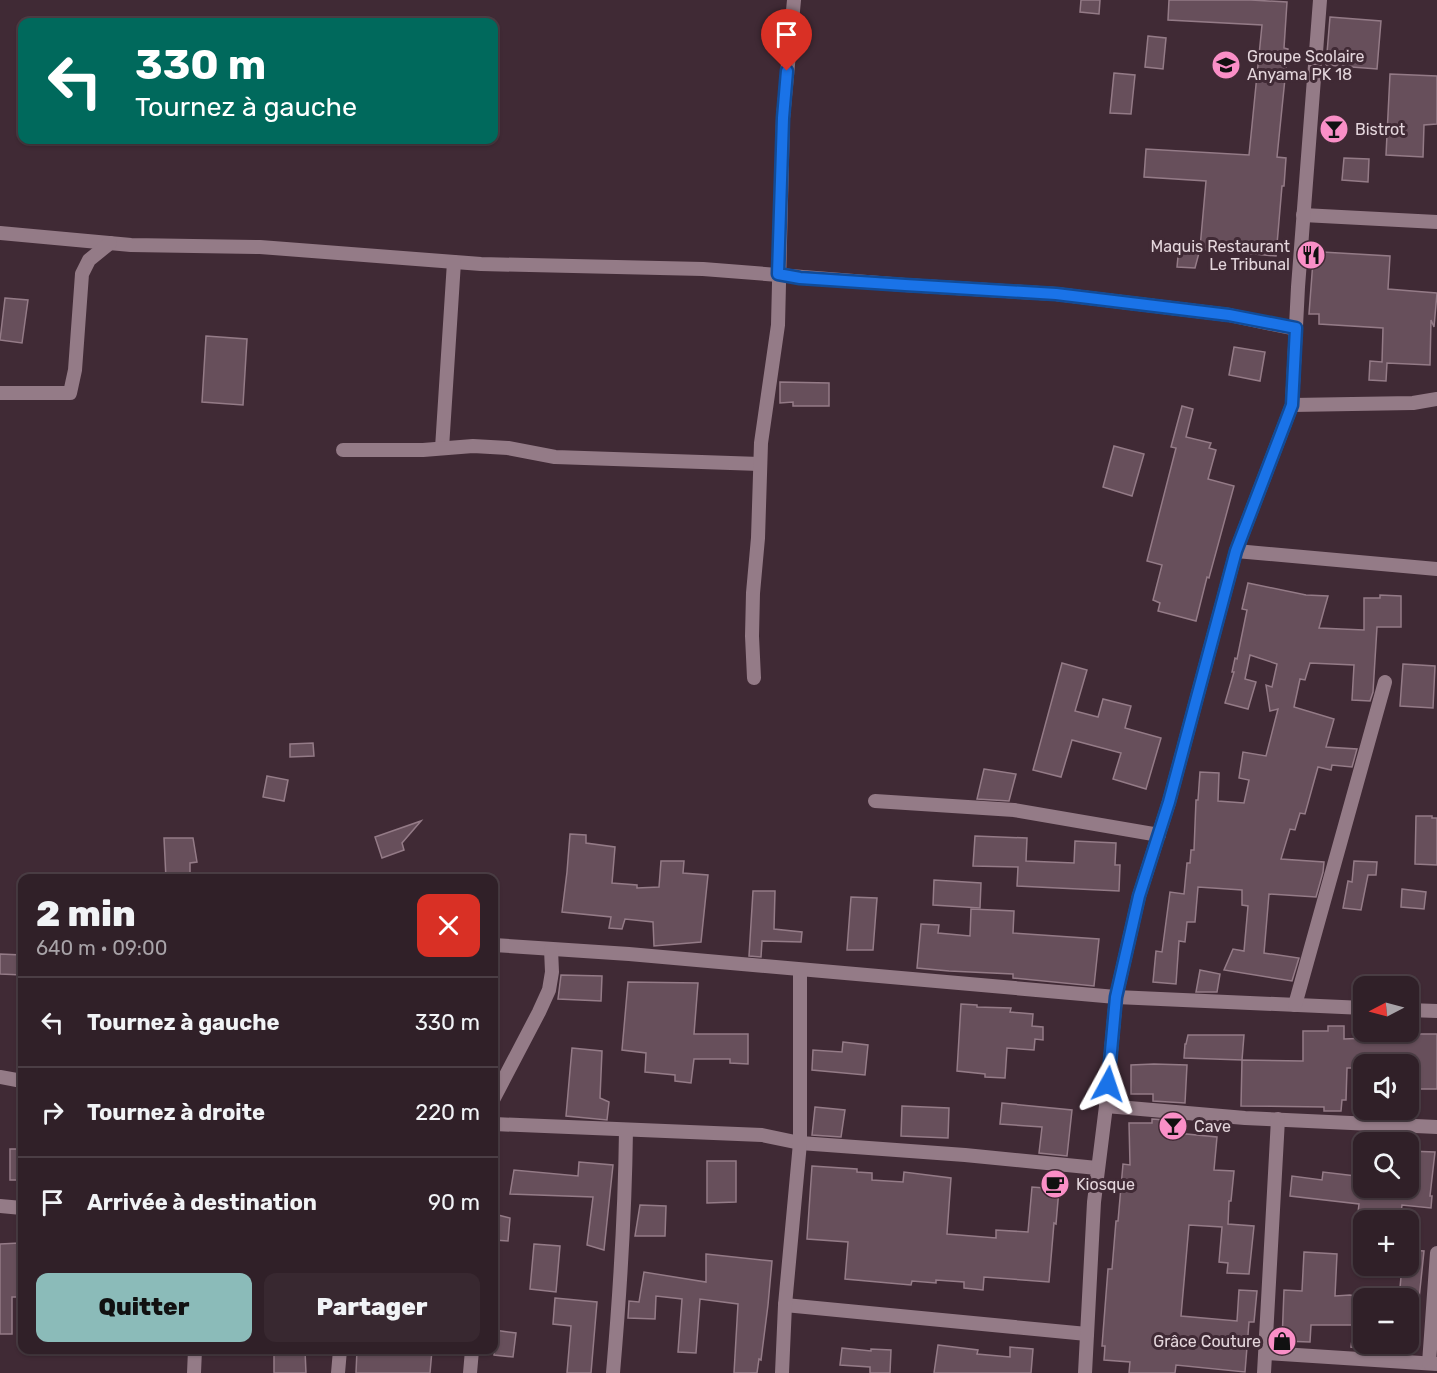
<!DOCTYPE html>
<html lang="fr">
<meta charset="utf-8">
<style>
:root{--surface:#302028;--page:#382830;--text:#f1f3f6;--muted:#a8a3a8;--line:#4b3e45;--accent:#8bbbb9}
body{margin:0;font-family:Rubik,sans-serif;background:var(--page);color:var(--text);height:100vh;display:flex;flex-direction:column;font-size:22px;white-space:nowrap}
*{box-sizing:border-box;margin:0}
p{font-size:20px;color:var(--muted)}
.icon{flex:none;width:33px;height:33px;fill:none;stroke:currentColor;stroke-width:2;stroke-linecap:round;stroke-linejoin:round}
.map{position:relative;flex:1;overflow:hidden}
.drawer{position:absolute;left:18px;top:874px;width:480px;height:480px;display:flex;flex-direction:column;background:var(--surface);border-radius:12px;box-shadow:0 2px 4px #0004,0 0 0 2px var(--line)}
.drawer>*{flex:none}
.hud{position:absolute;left:18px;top:18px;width:480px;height:126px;border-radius:12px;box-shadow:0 2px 4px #0004,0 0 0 2px var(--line);background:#00695c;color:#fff;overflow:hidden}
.needle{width:39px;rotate:264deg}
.controls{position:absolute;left:1353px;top:976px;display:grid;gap:12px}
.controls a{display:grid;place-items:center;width:66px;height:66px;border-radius:12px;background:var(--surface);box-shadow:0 2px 4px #0004,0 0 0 2px var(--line);font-size:30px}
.pin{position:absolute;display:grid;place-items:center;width:51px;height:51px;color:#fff;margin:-62px -26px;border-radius:50% 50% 50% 0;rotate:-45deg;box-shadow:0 0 6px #0007}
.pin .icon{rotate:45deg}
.me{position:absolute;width:66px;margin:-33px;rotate:5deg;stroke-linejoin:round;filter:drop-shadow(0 0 4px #0008)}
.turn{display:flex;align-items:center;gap:21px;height:126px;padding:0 18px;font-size:27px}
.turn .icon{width:78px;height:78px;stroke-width:2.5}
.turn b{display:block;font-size:42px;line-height:51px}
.round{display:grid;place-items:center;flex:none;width:63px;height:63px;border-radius:12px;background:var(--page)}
.overview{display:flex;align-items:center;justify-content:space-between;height:102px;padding:0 18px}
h1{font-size:36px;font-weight:800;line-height:45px}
.action{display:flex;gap:12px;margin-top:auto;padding:12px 18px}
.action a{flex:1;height:69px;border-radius:12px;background:var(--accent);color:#111;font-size:24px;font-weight:800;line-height:69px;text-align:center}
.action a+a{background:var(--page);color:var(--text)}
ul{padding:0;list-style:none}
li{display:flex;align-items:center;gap:18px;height:90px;padding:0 18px;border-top:2px solid var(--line)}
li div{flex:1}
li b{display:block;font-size:22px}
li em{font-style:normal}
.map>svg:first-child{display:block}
</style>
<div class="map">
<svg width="1437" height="1373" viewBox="0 0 1437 1373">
<rect width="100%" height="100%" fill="#402a35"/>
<g fill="#674f5b" stroke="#947b87" stroke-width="1.5">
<path d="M1081 0H1100L1099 14 1080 12Z"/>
<path d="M1169 0H1251L1287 2 1284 48 1288 49 1277 157 1286 158 1284 186H1282L1276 256 1200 249 1195 268 1177 267 1179 246 1200 248 1206 181 1144 177 1146 149 1249 155 1262 25 1168 20Z"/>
<path d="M1330 17 1381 21 1377 69 1326 65Z"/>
<path d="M1148 36 1166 38 1163 69 1145 67Z"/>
<path d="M1114 73 1135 75 1131 114 1110 113Z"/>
<path d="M1390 74 1437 76V124L1424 125 1423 157 1386 155Z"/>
<path d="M1344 158 1369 159 1368 182 1342 180Z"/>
<path d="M1322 252 1390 256 1388 289 1437 293 1434 327 1431 320 1430 365 1387 363 1386 381 1369 380 1370 361 1382 362 1383 328 1319 324V314H1309L1313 261H1322Z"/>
<path d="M5 298 28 300 22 343 0 340Z"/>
<path d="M206 336 247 339 243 405 202 402Z"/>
<path d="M1234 347 1265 352 1260 381 1229 375Z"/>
<path d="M780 382 829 383V406H793V402L780 403Z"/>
<path d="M1182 406 1193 409 1186 437 1211 443 1209 448 1216 450 1208 479 1234 486 1209 578 1207 577 1196 621 1158 611 1160 603 1153 600 1162 565 1147 561 1176 448 1171 447Z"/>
<path d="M1114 446 1144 454 1132 496 1103 487Z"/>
<path d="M1248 583 1306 595 1328 596 1319 628 1364 630V598H1380V595L1401 596V627H1377L1373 692 1370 701 1352 700 1354 665 1310 663 1305 680 1300 679 1294 707 1334 719 1326 747 1357 749 1352 767 1332 765 1331 770 1318 767 1305 814 1300 813 1295 830 1290 829 1281 859 1324 862 1323 872 1316 897 1269 894 1264 953 1299 958 1292 981 1224 970 1233 949 1244 951 1248 906 1242 905V890L1198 887 1195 922H1187L1185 942 1179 941 1176 984 1153 982 1156 951 1162 952 1170 892 1184 894 1187 863H1190L1191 850H1194L1196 800H1198L1200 772 1219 773 1218 801 1244 803 1249 780 1239 778 1243 752 1266 756 1278 709 1270 711 1266 685 1272 687 1277 664 1250 655 1245 679 1256 682 1248 709 1225 703 1234 672H1232L1235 658 1237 659 1247 610 1242 609Z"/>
<path d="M1062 663 1087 670 1075 711 1098 717 1103 699 1131 706 1125 728 1161 738 1146 789 1113 779 1121 753 1072 740 1061 777 1033 770Z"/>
<path d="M1403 664 1435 666 1433 708 1400 706Z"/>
<path d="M313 743 314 756 290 757V744Z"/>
<path d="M984 769 1016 774 1009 801 977 799Z"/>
<path d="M267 776 288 780 284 801 263 797Z"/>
<path d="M1416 816H1432V818H1437V865L1415 864Z"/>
<path d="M421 821 402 843 404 850 382 858 375 837Z"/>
<path d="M570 834 586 835V843L615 847 612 883 637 885V888L659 887 661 861H684L683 873 708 875 701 942 654 946 653 922 625 919 622 929 609 928 611 917 562 912 567 872Z"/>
<path d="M975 836 1027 838 1026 861 1074 863 1075 841 1116 843 1115 865H1120L1119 891 1017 886 1018 867 973 866Z"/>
<path d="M164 838H193L197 862 190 863V879H166Z"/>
<path d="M1354 861 1377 862 1376 875H1368L1361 910 1343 908 1348 881 1352 882Z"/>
<path d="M934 880 981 883 980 908 933 905Z"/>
<path d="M1402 889 1426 892 1424 909 1401 907Z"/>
<path d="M753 891H775L774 929 802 932 801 942 762 941 761 957 749 956Z"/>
<path d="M851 897 877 898 873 950H847Z"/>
<path d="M971 909 1014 911 1013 933 1099 939 1094 986 1013 978V974L949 971 917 968 921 924 939 925 938 933 970 936Z"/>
<path d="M0 954 22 955V975L0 974Z"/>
<path d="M1200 970 1220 974 1217 992H1196Z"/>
<path d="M561 975 602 976 601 1001 558 999Z"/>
<path d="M628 982 698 983 694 1034H748V1064L730 1063V1059H694L691 1083 675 1081V1075L645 1072 646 1053 622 1050Z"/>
<path d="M961 1004 977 1005V1007L1011 1008 1010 1012 1033 1014 1032 1026 1043 1027V1040L1035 1039 1034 1050 1007 1048 1005 1078 985 1077V1074L957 1071Z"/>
<path d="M1328 1026H1344V1039L1391 1037V1034H1437V1089H1408V1065H1364V1068H1347L1346 1100H1342L1341 1111H1324V1107L1241 1106 1242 1060 1303 1061V1031H1328Z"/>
<path d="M1188 1035H1244L1242 1060 1184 1058 1185 1044H1186Z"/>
<path d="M843 1042 868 1045 865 1075 812 1070 813 1050 842 1052Z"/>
<path d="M572 1048 602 1051 600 1098 609 1102 607 1120 566 1116Z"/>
<path d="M1154 1064 1187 1065 1185 1103 1153 1101V1094H1131V1065Z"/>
<path d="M1002 1103 1072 1110 1067 1156 1039 1153 1042 1127 1000 1124Z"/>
<path d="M902 1106 949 1108 948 1138 901 1136Z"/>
<path d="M815 1107 845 1110 841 1137 812 1135Z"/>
<path d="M1152 1119 1166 1120V1132L1217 1137 1214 1170 1234 1171 1231 1201H1229L1228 1224 1254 1226 1249 1274 1227 1273 1228 1263 1219 1262 1222 1227 1189 1225 1181 1316 1237 1321 1239 1290 1257 1291 1254 1322H1249L1245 1372 1176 1365 1175 1373H1129L1130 1362 1104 1360 1105 1346H1102L1108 1269H1112L1116 1221H1118L1123 1164 1130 1165 1129 1123H1152Z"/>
<rect x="10" y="1149" width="12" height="31"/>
<path d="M1408 1151 1435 1152 1430 1196H1432L1431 1208 1402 1205 1400 1221H1357L1359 1204 1290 1196 1292 1176 1322 1180 1323 1172 1364 1177V1188H1408Z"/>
<path d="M707 1161H736V1202L707 1203Z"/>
<path d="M579 1162 613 1165 604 1250 587 1245 593 1197 510 1194 514 1170 578 1176Z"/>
<path d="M812 1166 857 1169V1172L872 1173V1180L903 1182 904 1172 951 1178 947 1234 996 1238V1230L1028 1232 1032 1187 1059 1189 1056 1224 1054 1223 1049 1282 984 1277 983 1290 964 1288V1282L936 1280V1283L912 1281 911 1285 845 1279 848 1242 807 1239Z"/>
<path d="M640 1205 666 1206 665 1236H635Z"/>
<path d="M494 1214 510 1218 508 1241 494 1240Z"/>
<path d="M19 1243V1270H22V1297H12V1334H0V1244Z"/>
<path d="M534 1244 560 1246 556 1292 530 1289Z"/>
<path d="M1408 1250 1424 1251 1419 1299H1399L1402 1266H1408Z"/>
<path d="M1304 1252 1337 1254 1335 1296 1350 1295 1364 1298V1349L1351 1347 1354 1325H1311L1310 1342 1282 1341 1284 1290 1302 1291Z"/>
<path d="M706 1254 772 1261 768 1305 761 1360 759 1359 757 1373H734L738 1304 700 1299 696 1353 678 1352 682 1299 656 1296 655 1319 628 1318 629 1301 639 1302 644 1272 706 1282Z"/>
<path d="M555 1298 597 1302 591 1373H567L571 1326 553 1324Z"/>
<path d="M494 1330 516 1333 513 1357 494 1355Z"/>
<path d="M938 1345 978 1350 977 1354 1010 1357V1347L1033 1349 1031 1373H934Z"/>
<path d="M842 1348 871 1351V1349L891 1350 890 1373H870V1367L840 1365Z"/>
<path d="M274 1350H305L306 1373H274Z"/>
<path d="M357 1350H432L430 1373H356Z"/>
</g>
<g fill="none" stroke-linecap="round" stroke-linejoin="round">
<g stroke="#947b87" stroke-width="14">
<path d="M1303 215 1437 222"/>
<path d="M0 233 131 245 260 247 481 264 703 269 905 285 1056 294 1229 315 1296 329"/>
<path d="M0 393H70L75 370 82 274 89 260 110 243"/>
<path d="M1292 405 1413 403 1437 399"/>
<path d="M442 448 454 262"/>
<path d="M343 450H423L473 446 508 448 555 457 760 464"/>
<path d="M1236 551 1437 569"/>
<path d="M754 678 752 636 753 593 758 538 761 443 778 325 783 118 794 0"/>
<path d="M875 801 1014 810 1159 835"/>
<path d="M494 945 629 954 1116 997 1364 1008"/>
<path d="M1295 1005 1385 682"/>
<path d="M1408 1010 1437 1011"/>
<path d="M0 1077 22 1081"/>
<path d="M494 1098 539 1012 549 990 552 972 551 949"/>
<path d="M1106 1106 1245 1118 1437 1127"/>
<path d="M494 1124 762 1135 800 1143 965 1155 1097 1168"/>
<path d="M0 1206 22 1208"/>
<path d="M785 1305 1087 1334"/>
<path d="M1266 1353 1437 1364"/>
<path d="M1429 1363 1437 1253"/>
<path d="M194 1373 195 1350"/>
<path d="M338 1373 340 1350"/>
<path d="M470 1373 472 1350"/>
<path d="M613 1373C620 1292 625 1211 626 1130"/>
<path d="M782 1373 785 1305 800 1143V970"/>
<path d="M1085 1373 1094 1202 1106 1106 1116 997 1139 896 1169 802 1236 551 1292 405 1298 287 1320 0"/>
<path d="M1264 1373 1278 1119"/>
</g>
</g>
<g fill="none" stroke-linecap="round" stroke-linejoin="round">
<g stroke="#114b97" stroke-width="15">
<path id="route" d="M787 71 783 118 778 274 800 278 905 285 1056 294 1229 315 1296 328 1292 405 1236 551 1169 802 1139 896 1116 997 1108 1084"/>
</g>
<use href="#route" stroke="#1a73e8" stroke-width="10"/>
</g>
<defs>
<g id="school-disc" transform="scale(1.5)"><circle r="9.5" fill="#fa8fc7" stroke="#402a35"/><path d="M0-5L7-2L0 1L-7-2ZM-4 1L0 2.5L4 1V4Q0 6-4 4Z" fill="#111"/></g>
<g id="bar-disc" transform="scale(1.5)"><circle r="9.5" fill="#fa8fc7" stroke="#402a35"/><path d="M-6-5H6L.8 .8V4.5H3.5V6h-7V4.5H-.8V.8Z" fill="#111"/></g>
<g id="restaurant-disc" transform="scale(1.5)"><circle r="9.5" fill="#fa8fc7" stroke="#402a35"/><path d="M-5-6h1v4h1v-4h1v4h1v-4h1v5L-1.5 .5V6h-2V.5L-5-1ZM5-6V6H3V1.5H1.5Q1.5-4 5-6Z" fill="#111"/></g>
<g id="cafe-disc" transform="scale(1.5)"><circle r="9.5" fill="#fa8fc7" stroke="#402a35"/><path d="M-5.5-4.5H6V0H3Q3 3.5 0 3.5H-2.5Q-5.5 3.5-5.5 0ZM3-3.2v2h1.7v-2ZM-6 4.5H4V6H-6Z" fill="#111"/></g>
<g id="shop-disc" transform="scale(1.5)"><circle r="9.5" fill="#fa8fc7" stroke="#402a35"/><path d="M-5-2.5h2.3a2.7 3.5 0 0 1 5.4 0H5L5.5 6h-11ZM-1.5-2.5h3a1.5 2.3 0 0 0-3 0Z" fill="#111"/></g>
</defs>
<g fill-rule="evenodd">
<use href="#school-disc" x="1226" y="65"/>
<use href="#bar-disc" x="1334" y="129"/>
<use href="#restaurant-disc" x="1311" y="255"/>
<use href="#bar-disc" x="1173" y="1126"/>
<use href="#cafe-disc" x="1055" y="1184"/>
<use href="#shop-disc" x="1282" y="1341"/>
</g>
<g text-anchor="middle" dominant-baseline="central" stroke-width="6" stroke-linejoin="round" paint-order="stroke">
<g font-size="16" fill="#e4d6dc" stroke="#402a35" text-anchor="start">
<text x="1247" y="56">Groupe Scolaire<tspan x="1247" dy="18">Anyama PK 18</tspan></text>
<text x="1355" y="129">Bistrot</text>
<text x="1290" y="246" text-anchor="end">Maquis Restaurant<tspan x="1290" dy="18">Le Tribunal</tspan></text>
<text x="1194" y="1126">Cave</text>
<text x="1076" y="1184">Kiosque</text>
<text x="1261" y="1341" text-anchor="end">Grâce Couture</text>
</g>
</g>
</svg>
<div class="controls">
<a><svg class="needle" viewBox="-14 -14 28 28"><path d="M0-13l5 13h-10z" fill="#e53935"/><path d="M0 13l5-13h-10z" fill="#a8a3a8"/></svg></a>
<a><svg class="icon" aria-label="sound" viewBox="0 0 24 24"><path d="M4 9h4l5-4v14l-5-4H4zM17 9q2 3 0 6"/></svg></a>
<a><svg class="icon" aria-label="search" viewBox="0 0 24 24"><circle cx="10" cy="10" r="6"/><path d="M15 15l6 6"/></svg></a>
<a>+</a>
<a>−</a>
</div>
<div class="pin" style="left:787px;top:71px;background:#d93025"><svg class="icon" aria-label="arrive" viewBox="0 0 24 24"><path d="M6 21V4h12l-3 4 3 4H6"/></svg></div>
<svg class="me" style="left:1108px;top:1084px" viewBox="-20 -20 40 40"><path d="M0-17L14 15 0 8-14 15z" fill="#1a73e8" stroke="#fff" stroke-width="4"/></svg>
<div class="hud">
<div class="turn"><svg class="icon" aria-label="left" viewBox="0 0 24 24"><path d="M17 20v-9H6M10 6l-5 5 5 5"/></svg><div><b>330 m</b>Tournez à gauche</div></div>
</div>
<section class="drawer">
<div class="overview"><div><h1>2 min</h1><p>640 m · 09:00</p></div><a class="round" style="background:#d93025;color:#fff"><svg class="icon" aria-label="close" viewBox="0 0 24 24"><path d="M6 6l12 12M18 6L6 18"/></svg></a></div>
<ul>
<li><svg class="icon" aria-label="left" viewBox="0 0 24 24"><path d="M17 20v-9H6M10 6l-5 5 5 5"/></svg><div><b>Tournez à gauche</b></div><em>330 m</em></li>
<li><svg class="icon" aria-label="right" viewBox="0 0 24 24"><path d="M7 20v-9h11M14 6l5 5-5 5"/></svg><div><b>Tournez à droite</b></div><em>220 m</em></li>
<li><svg class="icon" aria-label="arrive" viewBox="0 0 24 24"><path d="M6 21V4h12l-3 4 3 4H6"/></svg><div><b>Arrivée à destination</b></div><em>90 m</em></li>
</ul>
<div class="action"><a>Quitter</a><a>Partager</a></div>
</section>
</div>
